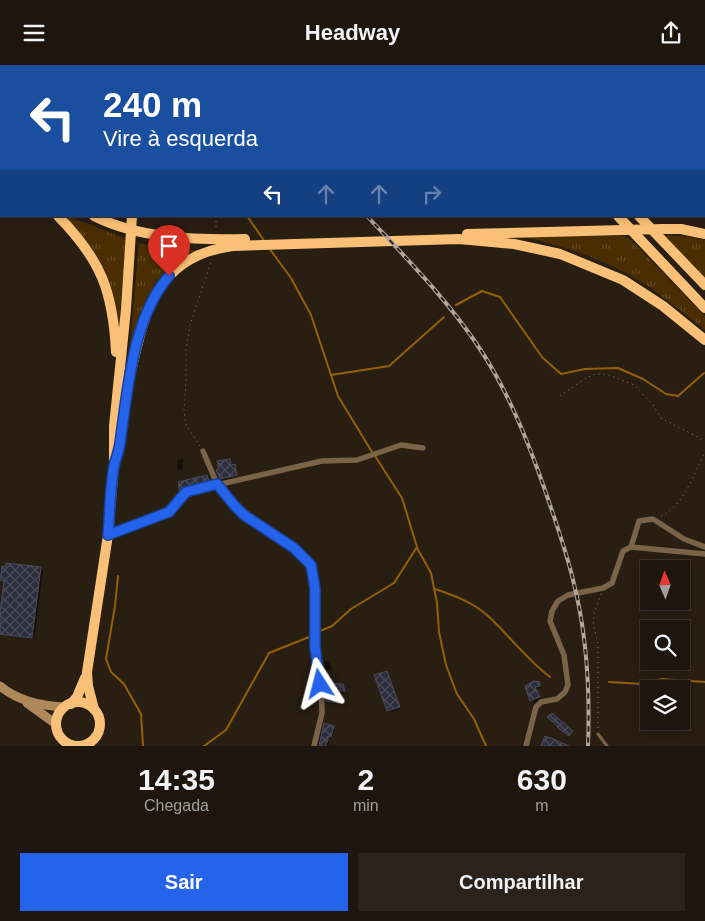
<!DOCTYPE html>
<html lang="pt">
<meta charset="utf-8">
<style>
:root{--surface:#1e160d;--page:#2b231b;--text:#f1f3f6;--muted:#a19f9d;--line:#3c352e;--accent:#2563eb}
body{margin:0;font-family:Helvetica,sans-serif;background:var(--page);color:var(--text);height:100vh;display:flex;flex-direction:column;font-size:19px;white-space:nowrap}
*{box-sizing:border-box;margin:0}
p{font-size:16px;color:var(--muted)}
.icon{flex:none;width:28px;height:28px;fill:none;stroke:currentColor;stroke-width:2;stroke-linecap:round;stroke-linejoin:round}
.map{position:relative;height:681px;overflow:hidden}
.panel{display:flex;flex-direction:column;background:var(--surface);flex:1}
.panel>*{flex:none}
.banner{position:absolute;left:0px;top:0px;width:705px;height:152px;box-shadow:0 2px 8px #0003,0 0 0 1px var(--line);background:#1a4fa0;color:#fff;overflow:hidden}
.needle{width:32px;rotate:358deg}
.buttons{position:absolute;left:640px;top:495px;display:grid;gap:10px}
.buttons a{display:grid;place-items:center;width:50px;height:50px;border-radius:0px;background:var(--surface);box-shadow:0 2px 8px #0003,0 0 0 1px var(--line);font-size:25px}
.pin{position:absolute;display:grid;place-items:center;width:42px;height:42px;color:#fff;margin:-51px -21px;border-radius:50% 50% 50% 0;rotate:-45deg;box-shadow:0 0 5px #0007}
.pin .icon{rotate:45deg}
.me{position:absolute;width:55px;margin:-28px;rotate:351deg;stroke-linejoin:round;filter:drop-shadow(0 0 4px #0008)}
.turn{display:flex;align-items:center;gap:18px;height:105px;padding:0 20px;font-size:22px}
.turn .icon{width:65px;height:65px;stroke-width:2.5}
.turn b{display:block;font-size:35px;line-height:42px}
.lanes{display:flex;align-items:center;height:48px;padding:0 20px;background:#0003;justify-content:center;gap:25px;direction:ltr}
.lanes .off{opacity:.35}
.eta{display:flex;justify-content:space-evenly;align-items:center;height:85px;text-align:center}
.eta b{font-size:30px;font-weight:800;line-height:35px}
.primary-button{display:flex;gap:10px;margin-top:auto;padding:10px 20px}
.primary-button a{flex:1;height:58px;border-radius:0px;background:var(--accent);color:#fff;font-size:20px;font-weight:800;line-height:58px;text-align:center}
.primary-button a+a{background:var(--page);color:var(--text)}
header{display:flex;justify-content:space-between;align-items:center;height:65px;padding:0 20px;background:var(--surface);font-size:22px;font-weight:800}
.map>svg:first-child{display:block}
</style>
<header><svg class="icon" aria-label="menu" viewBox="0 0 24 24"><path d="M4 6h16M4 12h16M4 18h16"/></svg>Headway<svg class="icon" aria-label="share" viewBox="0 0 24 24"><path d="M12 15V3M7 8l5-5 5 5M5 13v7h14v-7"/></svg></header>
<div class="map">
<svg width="705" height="681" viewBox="0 0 705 681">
<defs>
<pattern id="grass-tufts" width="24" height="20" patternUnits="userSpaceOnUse" patternTransform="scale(1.25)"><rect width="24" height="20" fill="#4a2d00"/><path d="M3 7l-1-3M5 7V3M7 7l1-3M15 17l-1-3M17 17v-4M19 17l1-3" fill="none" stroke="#644b24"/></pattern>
<pattern id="building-cross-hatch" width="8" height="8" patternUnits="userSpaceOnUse" patternTransform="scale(1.25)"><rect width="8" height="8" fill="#2d2e3d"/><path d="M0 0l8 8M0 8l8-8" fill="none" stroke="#4b4b58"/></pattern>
</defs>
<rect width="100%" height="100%" fill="#281e11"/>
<g fill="url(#grass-tufts)">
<path d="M691 0H705V125L704 1H690Z"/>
<path d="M62 151H68L126 174 118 271 114 239Z"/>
<path d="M667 170 689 172 705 175V213L666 172Z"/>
<path d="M520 171H622L629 173 705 251V265C690 253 675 241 660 230 619 199 570 182 520 171Z"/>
<path d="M139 178 154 181 200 186C180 194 166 204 153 221L155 222C140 241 136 267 129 289Z"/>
</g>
<g fill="#0007">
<path d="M183 394 182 406 179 405 177 403 178 395Z"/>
<path d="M230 395 232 401 236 402 237 411 222 415 221 414Z"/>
<path d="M207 412 211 418 187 424 183 428 181 426 179 418Z"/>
<path d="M3 503 40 504 43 506 34 574 0 569V550L5 518 1 515Z"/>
<path d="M329 596 332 605 326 606 324 597Z"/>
<path d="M386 607 401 644 391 647 388 645Z"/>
<path d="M539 618 542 623 536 624 541 635 534 638 526 621Z"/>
<path d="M343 621 345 626H341L340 638 329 637 328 635Z"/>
<path d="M334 663 335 664 332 672H330L328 681H320Z"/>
</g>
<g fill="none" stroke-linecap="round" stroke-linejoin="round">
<g stroke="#956005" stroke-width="2">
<path d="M89 0 90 1"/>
<path d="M344 1V0"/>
<path d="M247 151 265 177"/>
<path d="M269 183 291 213 311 250 338 331 372 387"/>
<path d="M456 240 482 226 500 232 542 292 561 309 585 304 618 303 643 314 666 329 678 331 704 308"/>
<path d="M331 310 389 301 444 252"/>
<path d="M417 483 431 508 437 538 439 567 446 600 457 629 474 654 486 681"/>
<path d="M118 511 115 541 106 594 111 607 124 619 141 649 143 681"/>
<path d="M435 524C453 530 472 537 487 550 509 570 526 594 550 612"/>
<path d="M320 566 332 561 351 544 394 518 417 482 402 433 375 391"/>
<path d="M609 617 643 619 662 614 705 617"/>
<path d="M204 681 226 665 269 588 309 572"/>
</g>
</g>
<g fill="url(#building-cross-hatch)" stroke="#4a4b5b">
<path d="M230 394 231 400 235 399 237 410 220 414 216 405 219 404 217 396Z"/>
<path d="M207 410 209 416 185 422 180 427 178 417Z"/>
<path d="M6 498 41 502 32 573 0 569V547L4 516 0 515 2 501 6 502Z"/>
<path d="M387 606 400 642 387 646 374 610Z"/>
<path d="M534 616 540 617V621L535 622 540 632 530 636 525 621Z"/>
<path d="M328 618 343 619 345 626 340 625 339 638 326 636Z"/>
<path d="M552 648 573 666 569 671 557 662 558 661 547 652Z"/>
<path d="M324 658 334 661 331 672 329 671 326 681H319Z"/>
<path d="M545 671 551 673 569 681H541Z"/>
</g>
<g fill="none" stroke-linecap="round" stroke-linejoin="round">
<g stroke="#81796e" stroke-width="1" stroke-dasharray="1 4" stroke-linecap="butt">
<path d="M170 0 171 1"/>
<path d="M253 0 254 1"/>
<path d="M541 0 542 1"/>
<path d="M688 1 689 0"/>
<path d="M704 130H705"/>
<path d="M216 151V165"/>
<path d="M560 331 586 313 596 309 609 310 634 320 653 340 661 353 705 376"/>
<path d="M200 381 186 360 184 346 186 316V285L190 260 212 194"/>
<path d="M661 451C684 441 694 408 705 387"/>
<path d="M598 663V579L593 557 595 546 601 529"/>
</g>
<path stroke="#7a6347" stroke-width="3" d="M598 669 607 681"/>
<g stroke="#7a6347" stroke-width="5.5">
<path d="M203 386 217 419 234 440 245 450 294 483 311 500 315 523V582L321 619 322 648 314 681"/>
<path d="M108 470 169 447 186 427 322 396 357 395 401 380 423 383"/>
<path d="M631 482 639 456 653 454 684 474 705 482"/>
<path d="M526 681 536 642 541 637 557 634 565 627 568 620 564 590 550 556 552 546 558 536 568 530 603 523 612 518 623 486 631 482 705 489"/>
</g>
<g stroke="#ae885b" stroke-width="9">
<path d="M0 621C18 636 41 641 64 642"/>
<path d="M27 638 56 659"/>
</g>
<g stroke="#fbc077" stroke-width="10">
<path d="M49 0 51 1"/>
<path d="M61 0 62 1"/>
<path d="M465 0 467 1"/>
<path d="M488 0 489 1"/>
<path d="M0 85 1 86"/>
<path d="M0 100 1 101"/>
<path d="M58 151C101 195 113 226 116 287"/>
<path d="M94 151C140 174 195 175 245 174"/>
<path d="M618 151 705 243"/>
<path d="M639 151 705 220"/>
<path d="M467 169 662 164H681L705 169"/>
<path d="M125 331C143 263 146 192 233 181L459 174 514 179 560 189 623 215 663 241 705 275"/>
<path d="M119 383 125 325"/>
<circle cx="78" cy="659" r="22"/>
<path d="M71 639 77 632 85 613"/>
<path d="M94 644 88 621 87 607 108 470 114 401V361L126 244 132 151"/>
</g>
<g stroke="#afa79e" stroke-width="4">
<g id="rail">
<path d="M226 0 227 1"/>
<path d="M367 151C405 192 444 231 476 278 507 323 528 376 546 428 556 458 567 488 574 519 587 571 590 628 588 681"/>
</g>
</g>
<use href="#rail" stroke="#281e11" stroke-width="2" stroke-dasharray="5.5" stroke-linecap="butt"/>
</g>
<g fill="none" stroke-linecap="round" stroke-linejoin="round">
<g stroke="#184099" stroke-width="12">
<path id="route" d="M169 211C132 254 128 324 120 378 119 386 116 393 114 401 110 423 110 447 108 470L169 447 186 427 217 419 234 440 244 450 294 483 311 500 315 523V582L320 619"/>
</g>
<use href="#route" stroke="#2563eb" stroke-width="9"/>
</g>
</svg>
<div class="buttons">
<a><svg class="needle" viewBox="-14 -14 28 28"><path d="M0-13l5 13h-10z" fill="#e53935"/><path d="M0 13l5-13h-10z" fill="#a19f9d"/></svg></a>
<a><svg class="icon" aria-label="search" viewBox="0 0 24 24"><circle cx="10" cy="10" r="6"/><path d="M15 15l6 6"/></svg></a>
<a><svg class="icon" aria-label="layers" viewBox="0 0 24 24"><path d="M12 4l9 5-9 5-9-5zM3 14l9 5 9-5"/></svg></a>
</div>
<div class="pin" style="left:169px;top:211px;background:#d93025"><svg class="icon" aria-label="arrive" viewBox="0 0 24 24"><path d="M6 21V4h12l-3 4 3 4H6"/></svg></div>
<svg class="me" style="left:320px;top:619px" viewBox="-20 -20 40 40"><path d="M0-17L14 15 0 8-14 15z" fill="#2563eb" stroke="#fff" stroke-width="4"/></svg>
<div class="banner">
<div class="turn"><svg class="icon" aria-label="left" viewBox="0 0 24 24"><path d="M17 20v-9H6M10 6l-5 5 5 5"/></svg><div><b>240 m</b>Vire à esquerda</div></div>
<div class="lanes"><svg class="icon" aria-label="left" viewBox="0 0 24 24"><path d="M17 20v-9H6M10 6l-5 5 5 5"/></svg><svg class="icon off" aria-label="ahead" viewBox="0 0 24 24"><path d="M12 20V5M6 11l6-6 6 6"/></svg><svg class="icon off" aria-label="ahead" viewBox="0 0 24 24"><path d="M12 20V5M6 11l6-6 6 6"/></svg><svg class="icon off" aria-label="right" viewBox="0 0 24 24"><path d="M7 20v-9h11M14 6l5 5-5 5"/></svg></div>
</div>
</div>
<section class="panel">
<div class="eta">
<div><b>14:35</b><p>Chegada</p></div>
<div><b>2</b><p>min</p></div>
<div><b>630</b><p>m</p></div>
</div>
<div class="primary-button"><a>Sair</a><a>Compartilhar</a></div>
</section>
